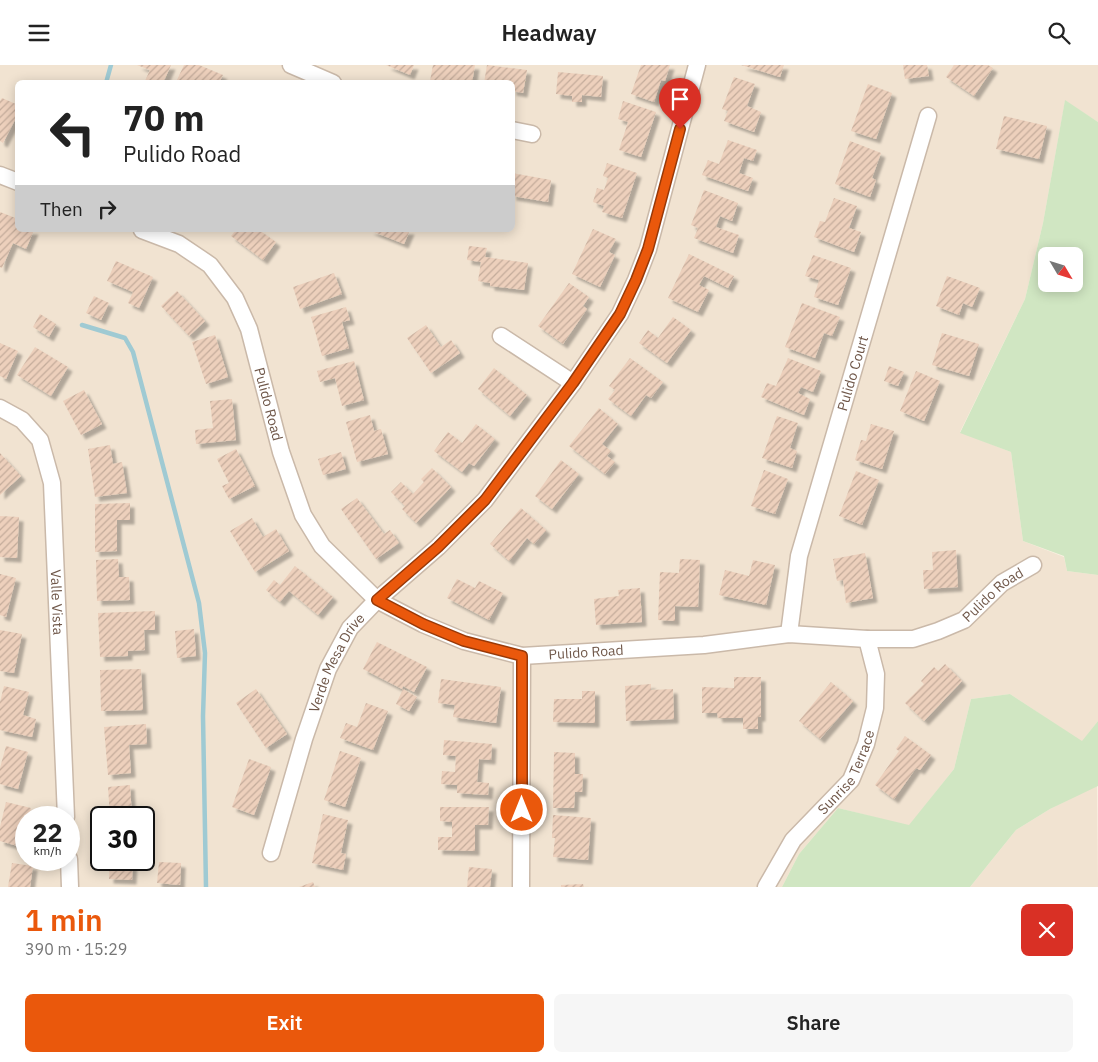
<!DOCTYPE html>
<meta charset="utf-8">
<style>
:root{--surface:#fff;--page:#f6f6f6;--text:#222;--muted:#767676;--accent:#ea580c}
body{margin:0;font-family:"IBM Plex Sans",sans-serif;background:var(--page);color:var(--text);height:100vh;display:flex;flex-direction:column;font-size:19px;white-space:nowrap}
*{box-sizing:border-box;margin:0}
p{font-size:16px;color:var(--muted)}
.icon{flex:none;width:28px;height:28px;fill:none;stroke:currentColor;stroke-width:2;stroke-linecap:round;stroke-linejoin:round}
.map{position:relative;height:822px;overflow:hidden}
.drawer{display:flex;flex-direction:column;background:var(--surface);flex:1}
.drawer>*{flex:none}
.banner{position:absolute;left:15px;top:15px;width:500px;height:152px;border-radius:8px;box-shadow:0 2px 12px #0003;background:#fff;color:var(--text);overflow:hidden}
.needle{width:32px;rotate:128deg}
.tools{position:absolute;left:1038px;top:182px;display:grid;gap:10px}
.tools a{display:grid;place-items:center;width:45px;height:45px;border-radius:8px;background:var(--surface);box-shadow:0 2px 12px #0003;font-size:25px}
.speed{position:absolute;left:15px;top:741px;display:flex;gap:10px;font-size:25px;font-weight:700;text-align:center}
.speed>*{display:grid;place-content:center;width:65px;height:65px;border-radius:50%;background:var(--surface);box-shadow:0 2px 12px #0003;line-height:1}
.speed small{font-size:12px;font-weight:400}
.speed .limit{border:2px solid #111;border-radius:8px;background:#fff;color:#111}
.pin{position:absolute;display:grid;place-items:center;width:42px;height:42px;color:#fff;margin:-51px -21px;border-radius:50% 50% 50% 0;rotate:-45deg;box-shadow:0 0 5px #0007}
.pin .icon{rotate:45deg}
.me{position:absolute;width:55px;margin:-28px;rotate:0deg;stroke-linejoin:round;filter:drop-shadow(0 0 4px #0008)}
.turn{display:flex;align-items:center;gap:18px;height:105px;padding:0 25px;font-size:22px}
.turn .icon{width:65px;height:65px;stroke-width:2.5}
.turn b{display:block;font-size:35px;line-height:42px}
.then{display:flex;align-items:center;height:48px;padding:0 25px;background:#0003;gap:10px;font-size:19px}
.round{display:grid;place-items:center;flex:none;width:52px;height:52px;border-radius:8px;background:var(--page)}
.summary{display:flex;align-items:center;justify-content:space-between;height:85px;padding:0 25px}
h1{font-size:30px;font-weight:600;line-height:38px;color:var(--accent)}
.cta{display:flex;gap:10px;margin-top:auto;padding:10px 25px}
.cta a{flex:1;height:58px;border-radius:8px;background:var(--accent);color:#fff;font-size:20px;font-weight:600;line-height:58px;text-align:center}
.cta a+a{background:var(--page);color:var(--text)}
header{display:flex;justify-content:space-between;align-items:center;height:65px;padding:0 25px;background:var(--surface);font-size:22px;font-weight:600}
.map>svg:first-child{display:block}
</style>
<header><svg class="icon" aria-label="menu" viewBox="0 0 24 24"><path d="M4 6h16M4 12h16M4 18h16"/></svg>Headway<svg class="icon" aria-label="search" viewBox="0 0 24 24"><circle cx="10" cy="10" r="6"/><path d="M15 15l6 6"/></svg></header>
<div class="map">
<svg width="1098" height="822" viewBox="0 0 1098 822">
<defs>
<pattern id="building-hatch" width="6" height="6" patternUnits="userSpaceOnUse" patternTransform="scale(1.25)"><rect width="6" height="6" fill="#edd0bc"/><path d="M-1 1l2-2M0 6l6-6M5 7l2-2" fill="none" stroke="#c4ac9b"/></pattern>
<filter id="shadow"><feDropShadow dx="4.5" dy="4.5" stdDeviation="1" flood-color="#0004"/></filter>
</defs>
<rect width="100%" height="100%" fill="#faf1e2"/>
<g fill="#f1e3d1" fill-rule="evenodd">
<path d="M0 0H1098V57L1065 36 1043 158 1025 234 960 367 1011 387 1023 476 1064 492 1067 506 1098 510V656L1082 677 1010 629 971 634 954 704 909 761 838 743 799 789 782 822H0ZM18 18H512V165H18ZM26 752H69V795H26ZM101 752H144V795H101Z"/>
<path d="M1097 720 1098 822H970L1016 765 1050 744Z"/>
</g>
<g fill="#d0e6c2" fill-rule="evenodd">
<path d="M1065 35 1098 57V510L1067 506 1064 491 1023 476 1011 387 960 368 1025 234 1043 158ZM1046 191H1074V219H1046Z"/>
<path d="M1010 629 1082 676 1098 656V721L1050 744 1016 765 970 822H782L799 789 838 743 909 760 954 704 971 634Z"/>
</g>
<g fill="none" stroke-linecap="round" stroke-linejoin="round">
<g stroke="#9fcad3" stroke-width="4.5">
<path d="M106 18 111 0"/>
<path d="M82 260 125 273 133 287 199 538 205 588 203 651 206 822"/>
</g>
</g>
<g fill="url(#building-hatch)" filter="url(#shadow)">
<path d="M137 0H171L163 18H144L150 5Z"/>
<path d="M184 0H199L223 10 219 18H182L177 15Z"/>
<path d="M386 0H414L410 10Z"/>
<path d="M433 0H475L472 18 430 16Z"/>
<path d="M487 0 527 5 523 28 512 26V18H484Z"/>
<path d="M641 0H670L665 16 661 15 654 37 631 29Z"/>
<path d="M741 0H784L780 12Z"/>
<path d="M903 0H927L929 11 905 14Z"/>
<path d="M954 0H988L993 3 974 31 946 12Z"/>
<path d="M558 7 603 11 601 32 582 30V37H572V31L556 29Z"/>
<path d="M734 12 755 19 747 41 761 47 754 67 724 56 728 46 722 44Z"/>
<path d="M868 19 892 28 876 74 851 66Z"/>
<path d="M2 33 18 40V49L3 78 0 76V36Z"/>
<path d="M623 36 656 47 641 92 619 85 628 57 618 54Z"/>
<path d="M1004 51 1047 61 1039 94 996 84Z"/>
<path d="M728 75 757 85 753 96 744 93 739 108 753 113 748 126 702 110 708 95 719 99Z"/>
<path d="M850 76 881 88 872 113 876 115 870 132 835 119Z"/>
<path d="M607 98 637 108 622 153 602 147 604 141 593 137 597 123 604 125 608 113 603 111Z"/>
<path d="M512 108 551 115 548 137 512 131Z"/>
<path d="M704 125 738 138 732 156 720 151 716 162 739 170 733 188 694 173 698 163 691 160Z"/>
<path d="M834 133 857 141 849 163 861 167 854 187 814 172 820 156 825 157Z"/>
<path d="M0 147 18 154V165H34L26 184 13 178 2 203 0 202Z"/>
<path d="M593 164 616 174 609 187 615 190 600 222 572 209Z"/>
<path d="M236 165H259L276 177 263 195 231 171Z"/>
<path d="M369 165H410L404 179Z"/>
<path d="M469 181 487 183 485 192 528 198 524 225 490 221V218L478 216 481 197 467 195Z"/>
<path d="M689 189 734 211 728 223 704 211 699 220 709 225 698 247 668 233Z"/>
<path d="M813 190 851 203 838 240 814 232 819 215 805 211Z"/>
<path d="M116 196 153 212 139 243 128 238 133 227 107 216Z"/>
<path d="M334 208 342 229 300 244 293 222Z"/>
<path d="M947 211 980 223 972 242 963 238 959 250 936 241Z"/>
<path d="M569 218 589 232 583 241 587 244 563 279 538 261Z"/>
<path d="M177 226 205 256 189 271 161 241Z"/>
<path d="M94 231 109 238 101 255 86 248Z"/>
<path d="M802 238 840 252 832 271 824 268 815 293 785 282Z"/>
<path d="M346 242 350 255 342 257 349 283 322 291 311 252Z"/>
<path d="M40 249 56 259 49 272 33 262Z"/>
<path d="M673 252 691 265 667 298 639 278 648 265 658 273Z"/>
<path d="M426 260 441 282 451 275 460 288 431 308 407 273Z"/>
<path d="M942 268 979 279 969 311 932 300Z"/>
<path d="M215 270 228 312 206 319 192 277Z"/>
<path d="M0 278 18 286 6 314 0 311Z"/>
<path d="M35 282 68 302 51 331 17 310Z"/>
<path d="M630 293 663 317 651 333 646 330 631 351 608 334 615 325 609 321Z"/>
<path d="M788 293 821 306 813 327 801 322 798 328 810 334 804 350 761 332 767 318 776 321Z"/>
<path d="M354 296 364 335 342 341 335 313 320 317 317 306Z"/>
<path d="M889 301 904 307 898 321 884 316Z"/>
<path d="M494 303 527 330 510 351 478 324Z"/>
<path d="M916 306 940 316 924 356 900 346Z"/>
<path d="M84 325 102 359 81 370 63 336Z"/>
<path d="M232 334 236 375 196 379 195 365 213 363 210 336Z"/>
<path d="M599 343 618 359 602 379 611 386 607 391 615 397 605 409 569 381Z"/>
<path d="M370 350 374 366 381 364 388 389 357 397 346 357Z"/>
<path d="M777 351 798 358 790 383 797 386 792 403 762 393Z"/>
<path d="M476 359 495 374 474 401 469 398 462 407 434 386 448 367 462 378Z"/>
<path d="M871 359 894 366 882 404 855 395 861 375 866 376Z"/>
<path d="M110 380 113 399 122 397 127 428 95 432 88 384Z"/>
<path d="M236 384 255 421 229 434 222 421 229 418 217 394Z"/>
<path d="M341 387 346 404 323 410 318 394Z"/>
<path d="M0 388 21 411 0 430Z"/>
<path d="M561 395 579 409 552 444 535 431Z"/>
<path d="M432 403 451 422 416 458 402 444 405 441 391 427 401 417 413 429 424 417 421 414Z"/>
<path d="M764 405 788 414 775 449 751 441Z"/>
<path d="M856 406 879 415 862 460 839 451Z"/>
<path d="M357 433 384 469 390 465 399 478 376 494 341 444Z"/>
<path d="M130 438V455H117V486L95 487V439Z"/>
<path d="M521 443 546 465 534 479 527 473 509 496 490 479Z"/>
<path d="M0 451 19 452 17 493 0 492Z"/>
<path d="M252 453 263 472 276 464 289 486 255 507 230 466Z"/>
<path d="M956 485 958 522 924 524 923 505H933L932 487Z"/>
<path d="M865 488 873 533 846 538 843 515 837 516 833 494Z"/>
<path d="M118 494 119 512H129L130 535 97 536 96 495Z"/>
<path d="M680 494 700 495 698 542 675 541V556L658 555 660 507 679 508Z"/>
<path d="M753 495 775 500 766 540 719 530 725 505 749 511Z"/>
<path d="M295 501 333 532 318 550 289 526 280 537 266 525 274 515 280 520Z"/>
<path d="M0 509 16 513 6 552 0 550Z"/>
<path d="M457 514 475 523 479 516 503 528 489 555 447 533Z"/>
<path d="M640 523 642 557 596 560 594 534 619 531 618 525Z"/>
<path d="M155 546V565H144L145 585 128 586V591L100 592 98 548Z"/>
<path d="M194 564 196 591 177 593 175 566Z"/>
<path d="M0 565 22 569 14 608 0 606Z"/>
<path d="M377 577 427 602 414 627 403 621 402 624 363 604Z"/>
<path d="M945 599 962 616 924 656 905 638 924 619 921 616 934 602 938 606Z"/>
<path d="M141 604 143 645 101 646 100 605Z"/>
<path d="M734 612H761V652H758V664H743V653H718L717 648H702V622L734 623Z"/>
<path d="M441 614 501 622 496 658 453 652 455 640 438 638Z"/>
<path d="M831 617 853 636 820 674 799 656Z"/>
<path d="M651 619V625L673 624 674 654 626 656 625 621Z"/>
<path d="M4 621 29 627 23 650 36 654 32 672 0 665V637Z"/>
<path d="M256 624 287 669 266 683 236 638Z"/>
<path d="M403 624 417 632 409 646 396 639Z"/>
<path d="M582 626H595V658L553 657 554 634H582Z"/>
<path d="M366 638 388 646 373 685 340 673 346 658 357 662Z"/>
<path d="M146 659 147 679 129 680 131 708 108 710 104 662Z"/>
<path d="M905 671 931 690 920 705 916 703 894 734 875 720 899 686 896 684Z"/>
<path d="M444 675 492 679 491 695 479 694 477 717 489 718 488 730 457 728V720L441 719 442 706 455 707 456 691 443 690Z"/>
<path d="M6 681 28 687 18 724 0 719V703Z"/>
<path d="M340 686 361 693 345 742 324 735Z"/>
<path d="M554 687 575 688V709H583L582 727H575L574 743H553Z"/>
<path d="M249 694 271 702 254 750 232 742Z"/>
<path d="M130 720 132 752H110L108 722Z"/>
<path d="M6 737 31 743 29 752H26V762L21 782 0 776V762Z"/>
<path d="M440 742H489L488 760H475V786L438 785V772H452V757L440 756Z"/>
<path d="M323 749 348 755 341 788 346 789 343 805 312 798Z"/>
<path d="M553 750 591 753 588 795 553 792 555 773H552Z"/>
<path d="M110 795H133L132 815 109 814Z"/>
<path d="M159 797 181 798 180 820 157 818Z"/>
<path d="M12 798 33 801 30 822H8Z"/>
<path d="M469 802 492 804 490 822H467Z"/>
<path d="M313 817 315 822H299Z"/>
<path d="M583 819 584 822H561V820Z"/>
</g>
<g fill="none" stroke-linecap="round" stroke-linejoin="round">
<g stroke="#cab9a9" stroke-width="19">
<g id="minor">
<path d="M291 0 333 18"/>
<path d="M512 65 532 69"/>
<path d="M0 110 18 117"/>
<path id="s1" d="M142 165 179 179 210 200 235 233 249 264 281 387 303 450 322 481 377 535 423 559 464 576 522 591 704 580 789 569 867 574H913L938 566 964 555 1002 518 1033 500"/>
<path d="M501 271 573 318"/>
<path id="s2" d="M0 343 22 355 40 375 52 418 66 752"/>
<path id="s3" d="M789 569 799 491 928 51"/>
<path id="s4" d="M271 788 304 674 328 604 350 563 377 535 438 482 485 435 573 318 620 249 636 215 648 184 697 0"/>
<path d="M69 794 70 822"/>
<path d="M521 822 522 591"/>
<path id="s5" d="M766 822 793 775 851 715 866 679 875 643 876 609 867 574"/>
</g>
</g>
<use href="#minor" stroke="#fff" stroke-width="16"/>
</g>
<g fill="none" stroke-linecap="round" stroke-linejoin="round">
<g stroke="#983908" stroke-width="12">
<path id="route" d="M522 745V591L464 576 423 559 377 535 438 482 485 435 573 318 620 249 636 215 648 184 680 64"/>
</g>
<use href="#route" stroke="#ea580c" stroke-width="9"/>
</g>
<g text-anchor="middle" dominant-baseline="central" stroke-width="4.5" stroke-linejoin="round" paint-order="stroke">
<g font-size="14" fill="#70584a" stroke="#fef5e7">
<text stroke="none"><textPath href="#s3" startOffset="269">Pulido Court</textPath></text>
<text stroke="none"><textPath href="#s1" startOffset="230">Pulido Road</textPath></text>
<text stroke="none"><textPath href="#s1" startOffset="1101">Pulido Road</textPath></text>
<text stroke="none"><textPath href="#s2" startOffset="216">Valle Vista</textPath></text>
<text stroke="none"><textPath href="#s1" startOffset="680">Pulido Road</textPath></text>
<text stroke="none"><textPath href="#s4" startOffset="202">Verde Mesa Drive</textPath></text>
<text stroke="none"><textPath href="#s5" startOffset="142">Sunrise Terrace</textPath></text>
</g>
</g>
</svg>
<div class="tools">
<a><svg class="needle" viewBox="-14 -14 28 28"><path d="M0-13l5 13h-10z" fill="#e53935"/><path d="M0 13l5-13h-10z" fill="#767676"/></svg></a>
</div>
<div class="speed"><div>22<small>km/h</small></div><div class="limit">30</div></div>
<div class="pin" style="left:680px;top:64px;background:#d93025"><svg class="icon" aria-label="arrive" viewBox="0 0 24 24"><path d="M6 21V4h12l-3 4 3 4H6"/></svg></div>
<svg class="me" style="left:522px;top:745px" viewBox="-20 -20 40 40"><circle r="17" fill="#ea580c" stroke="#fff" stroke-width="3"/><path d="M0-11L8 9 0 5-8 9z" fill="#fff"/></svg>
<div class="banner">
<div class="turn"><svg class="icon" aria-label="left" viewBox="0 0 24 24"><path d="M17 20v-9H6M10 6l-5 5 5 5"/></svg><div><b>70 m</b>Pulido Road</div></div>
<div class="then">Then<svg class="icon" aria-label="right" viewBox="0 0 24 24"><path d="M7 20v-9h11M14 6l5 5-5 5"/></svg></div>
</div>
</div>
<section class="drawer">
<div class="summary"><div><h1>1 min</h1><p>390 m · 15:29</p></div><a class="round" style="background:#d93025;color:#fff"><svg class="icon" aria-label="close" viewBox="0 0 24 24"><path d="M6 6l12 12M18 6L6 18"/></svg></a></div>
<div class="cta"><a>Exit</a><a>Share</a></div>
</section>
